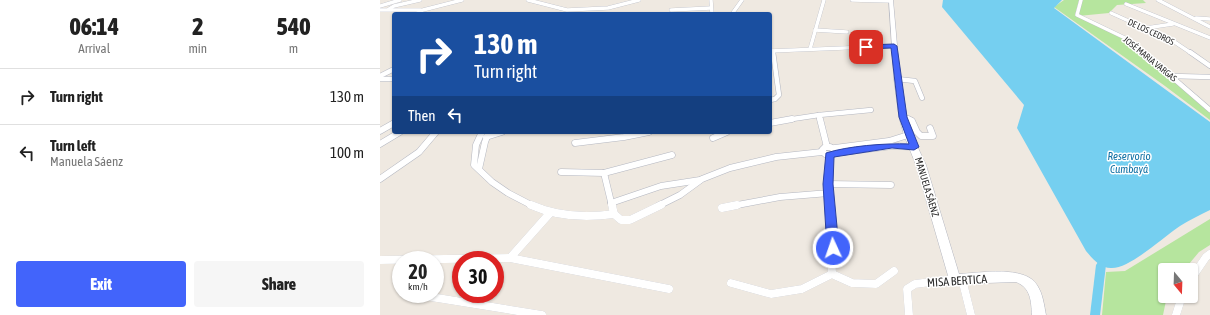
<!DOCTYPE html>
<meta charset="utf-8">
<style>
:root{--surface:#fff;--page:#f6f6f6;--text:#222;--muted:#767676;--line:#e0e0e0;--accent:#4264fb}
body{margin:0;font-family:"Asap Condensed",sans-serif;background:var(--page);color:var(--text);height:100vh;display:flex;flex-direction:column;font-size:15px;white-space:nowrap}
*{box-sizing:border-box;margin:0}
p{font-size:13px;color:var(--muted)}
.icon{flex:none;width:22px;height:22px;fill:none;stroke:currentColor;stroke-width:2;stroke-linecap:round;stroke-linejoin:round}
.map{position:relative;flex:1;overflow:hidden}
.drawer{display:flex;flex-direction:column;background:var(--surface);width:380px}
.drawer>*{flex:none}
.hud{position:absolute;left:12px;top:12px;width:380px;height:122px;border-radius:4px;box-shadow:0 1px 3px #0004;background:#1a4fa0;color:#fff;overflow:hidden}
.needle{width:26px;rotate:161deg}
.controls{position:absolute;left:778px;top:263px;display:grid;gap:8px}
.controls a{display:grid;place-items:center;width:40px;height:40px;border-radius:4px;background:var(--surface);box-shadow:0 1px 3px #0004;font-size:20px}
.speed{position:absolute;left:12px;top:251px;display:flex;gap:8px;font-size:20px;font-weight:700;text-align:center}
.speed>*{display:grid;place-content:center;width:52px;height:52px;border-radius:50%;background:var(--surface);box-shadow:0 1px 3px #0004;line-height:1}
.speed small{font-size:10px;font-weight:400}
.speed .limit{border:6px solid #d22;background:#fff;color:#111}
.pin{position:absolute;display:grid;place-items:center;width:34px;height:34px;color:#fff;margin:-17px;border-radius:8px;box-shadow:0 2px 6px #0006}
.me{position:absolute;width:44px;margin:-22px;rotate:357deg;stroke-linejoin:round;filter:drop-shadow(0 0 3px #0008)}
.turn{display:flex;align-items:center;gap:14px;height:84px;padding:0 16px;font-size:18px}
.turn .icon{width:52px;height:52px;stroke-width:2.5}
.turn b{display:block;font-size:28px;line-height:34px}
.then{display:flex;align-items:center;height:38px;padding:0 16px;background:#0003;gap:8px;font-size:15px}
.eta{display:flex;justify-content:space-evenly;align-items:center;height:68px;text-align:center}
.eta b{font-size:24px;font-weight:800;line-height:28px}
.button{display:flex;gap:8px;margin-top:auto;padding:8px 16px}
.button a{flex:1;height:46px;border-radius:4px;background:var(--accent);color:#fff;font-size:16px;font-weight:800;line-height:46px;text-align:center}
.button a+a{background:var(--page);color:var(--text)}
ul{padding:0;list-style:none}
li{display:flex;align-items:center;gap:12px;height:56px;padding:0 16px;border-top:1px solid var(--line)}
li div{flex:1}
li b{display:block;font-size:15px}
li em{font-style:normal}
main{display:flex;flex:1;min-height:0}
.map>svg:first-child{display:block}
</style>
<main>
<section class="drawer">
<div class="eta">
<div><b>06:14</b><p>Arrival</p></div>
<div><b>2</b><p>min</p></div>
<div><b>540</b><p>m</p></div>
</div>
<ul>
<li><svg class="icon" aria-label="right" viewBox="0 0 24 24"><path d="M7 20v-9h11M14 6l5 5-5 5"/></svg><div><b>Turn right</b></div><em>130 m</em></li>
<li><svg class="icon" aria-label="left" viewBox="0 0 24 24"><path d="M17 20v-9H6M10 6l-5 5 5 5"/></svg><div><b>Turn left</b><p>Manuela Sáenz</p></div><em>100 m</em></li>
</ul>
<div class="button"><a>Exit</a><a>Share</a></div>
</section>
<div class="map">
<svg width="830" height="315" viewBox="0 0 830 315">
<rect width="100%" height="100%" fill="#efe9e1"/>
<g fill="#b6e59e">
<path d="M684 0H699L695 15 744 38 819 97 830 110V120L785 86 674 7Z"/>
<path d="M702 0H763L766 3 737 5 729 13 698 16Z"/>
<path d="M830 219V245L819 252 804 270H785V296H787L783 315H722L726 272 745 271Z"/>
</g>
<path fill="#75cff0" d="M563 0H682L674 8 830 122V210C820 215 809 220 800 226 783 237 750 269 731 268 720 268 713 259 706 251L637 128 644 105 562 7Z"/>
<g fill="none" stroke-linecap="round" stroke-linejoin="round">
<path fill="#75cff0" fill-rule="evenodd" d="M721 261 724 262 726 265 720 315H710L716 265 718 262Z"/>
<g stroke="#b4b7c1" stroke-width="4">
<g id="street-far3">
<path d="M148 0 187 10 228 8 259 0"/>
<path d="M331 0 332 14"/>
<path d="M472 0 511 1"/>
<path d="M701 0 697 15 745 38 764 53"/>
<path d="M778 0 830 27"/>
<path d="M746 4 830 38"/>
<path d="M0 6 20 0"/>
<path d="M9 9 14 6 40 0"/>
<path d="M0 10H41"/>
<path d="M291 10 331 8"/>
<path d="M731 13 793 41 811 53"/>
<path d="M36 14 43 10 82 0"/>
<path d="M352 14 362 0"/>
<path d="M816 18 830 19"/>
<path d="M766 28 793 24"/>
<path d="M435 30 467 32"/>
<path d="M430 49 444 0"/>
<path d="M390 51 514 46"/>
<path d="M393 51V53"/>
</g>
</g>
<g stroke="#b4b7c1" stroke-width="5.5">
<g id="street-far2">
<path d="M763 52 830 110"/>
<path d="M810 52 830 66"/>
<path d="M0 76 14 69"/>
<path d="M792 76 830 77"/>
<path d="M0 79H14"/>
<path d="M517 79 535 81 542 98"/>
<path d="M390 100 395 99 399 95 393 52"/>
<path d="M439 115 440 120"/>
<path d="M523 117 531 120"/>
<path d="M406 120 439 115 491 110"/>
</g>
</g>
<g stroke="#b4b7c1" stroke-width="7">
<g id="street-far1">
<path d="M440 119 447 147"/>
<path d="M528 119 532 121 537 132 541 136H553L550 128"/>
<path d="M390 123 412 119"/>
<path d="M0 131 14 123"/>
<path d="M102 132 96 145 94 165 112 182 128 193 153 206"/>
<path d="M106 137 122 132"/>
<path d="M333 138 347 132"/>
<path d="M195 143 244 137 269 132"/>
<path d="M0 144 20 132"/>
<path d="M445 147H450L456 150V153L452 155 445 154 442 150Z"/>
<path d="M455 148 509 141 528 135"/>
<path d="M456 153 512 146 534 147"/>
<path d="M449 155 450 206"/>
<path d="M99 169 105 142 109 132"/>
<path d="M181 172 224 173"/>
<path d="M0 179 39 152 56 132"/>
<path d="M448 184 511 185"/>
<path d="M231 203 281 186 320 180"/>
<path d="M232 206 224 173 292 155"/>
<path d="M278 206 300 195 322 179 350 168 396 157 442 152"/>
<path d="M352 206 400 197 449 193"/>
</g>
</g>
<g stroke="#b4b7c1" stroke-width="8">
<g id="street">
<path d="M151 205C178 217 206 218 234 214L241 220H250L281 205"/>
<path d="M232 205 234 214"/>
<path d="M450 205 452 274"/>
<path d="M342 208 357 205"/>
<path d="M170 213 130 258 289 289"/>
<path d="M0 260 130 258"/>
<path d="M582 279 591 315"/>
<path d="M811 279 826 257 830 254"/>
<path d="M351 283 391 294 422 289 452 274 472 283 496 284 514 271"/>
<path d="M45 296 162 315"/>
<path d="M529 315 527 289 535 284 575 279"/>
<path d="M796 315 802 296"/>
</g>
</g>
<g stroke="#b4b7c1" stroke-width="1">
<path id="secondary" d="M509 0H513L520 79 527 117 532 135 546 165 579 274C600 273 645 265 657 285 663 294 664 305 666 315H652C651 301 651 288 636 282L575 284 571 282 569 279 536 165 524 135 519 117 514 79Z"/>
</g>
<use href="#street-far3" stroke="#fff" stroke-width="3.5"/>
<use href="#street-far2" stroke="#fff" stroke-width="4.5"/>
<use href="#street-far1" stroke="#fff" stroke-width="6"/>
<use href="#street" stroke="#fff" stroke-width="8"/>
<use href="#secondary" fill="#fff" fill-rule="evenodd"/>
</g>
<path fill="#4264fb" stroke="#2b41a3" d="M514 44 517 46 527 117 539 147 534 150 512 148 454 157 453 184 459 248 457 251 453 252 449 251 447 248 443 184 446 153C468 146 505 143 529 144L519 117 511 48 486 49 483 47 486 45Z"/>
<g text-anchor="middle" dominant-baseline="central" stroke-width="3" stroke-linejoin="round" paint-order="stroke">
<g font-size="9" fill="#2e2e2e" stroke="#fff">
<text transform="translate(771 32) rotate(25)">DE LOS CEDROS</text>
<text transform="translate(770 59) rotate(39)">JOSÉ MARIA VARGAS</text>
</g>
<g font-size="10" fill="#2e2e2e" stroke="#fff">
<text transform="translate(547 187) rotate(73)">MANUELA SÁENZ</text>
</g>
<g font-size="11" font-style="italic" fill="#0d6fa3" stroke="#fff">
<text x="749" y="156">Reservorio<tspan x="749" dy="13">Cumbayá</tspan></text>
</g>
<g font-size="12" fill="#2e2e2e" stroke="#fff">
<text transform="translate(577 281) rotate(-4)">MISA BERTICA</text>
</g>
</g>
</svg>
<div class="controls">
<a><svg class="needle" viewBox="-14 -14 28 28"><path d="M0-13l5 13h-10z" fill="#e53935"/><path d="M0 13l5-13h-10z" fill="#767676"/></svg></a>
</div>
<div class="speed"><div>20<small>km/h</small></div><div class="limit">30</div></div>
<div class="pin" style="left:486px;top:47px;background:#d93025"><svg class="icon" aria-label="arrive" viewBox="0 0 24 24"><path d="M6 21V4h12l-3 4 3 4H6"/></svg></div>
<svg class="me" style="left:453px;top:248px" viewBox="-20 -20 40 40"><circle r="17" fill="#4264fb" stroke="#fff" stroke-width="3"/><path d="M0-11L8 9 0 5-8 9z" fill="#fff"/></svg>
<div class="hud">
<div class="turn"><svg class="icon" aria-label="right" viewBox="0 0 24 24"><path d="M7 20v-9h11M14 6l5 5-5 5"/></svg><div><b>130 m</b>Turn right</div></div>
<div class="then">Then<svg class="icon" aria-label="left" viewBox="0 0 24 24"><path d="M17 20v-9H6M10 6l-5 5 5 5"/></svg></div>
</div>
</div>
</main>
